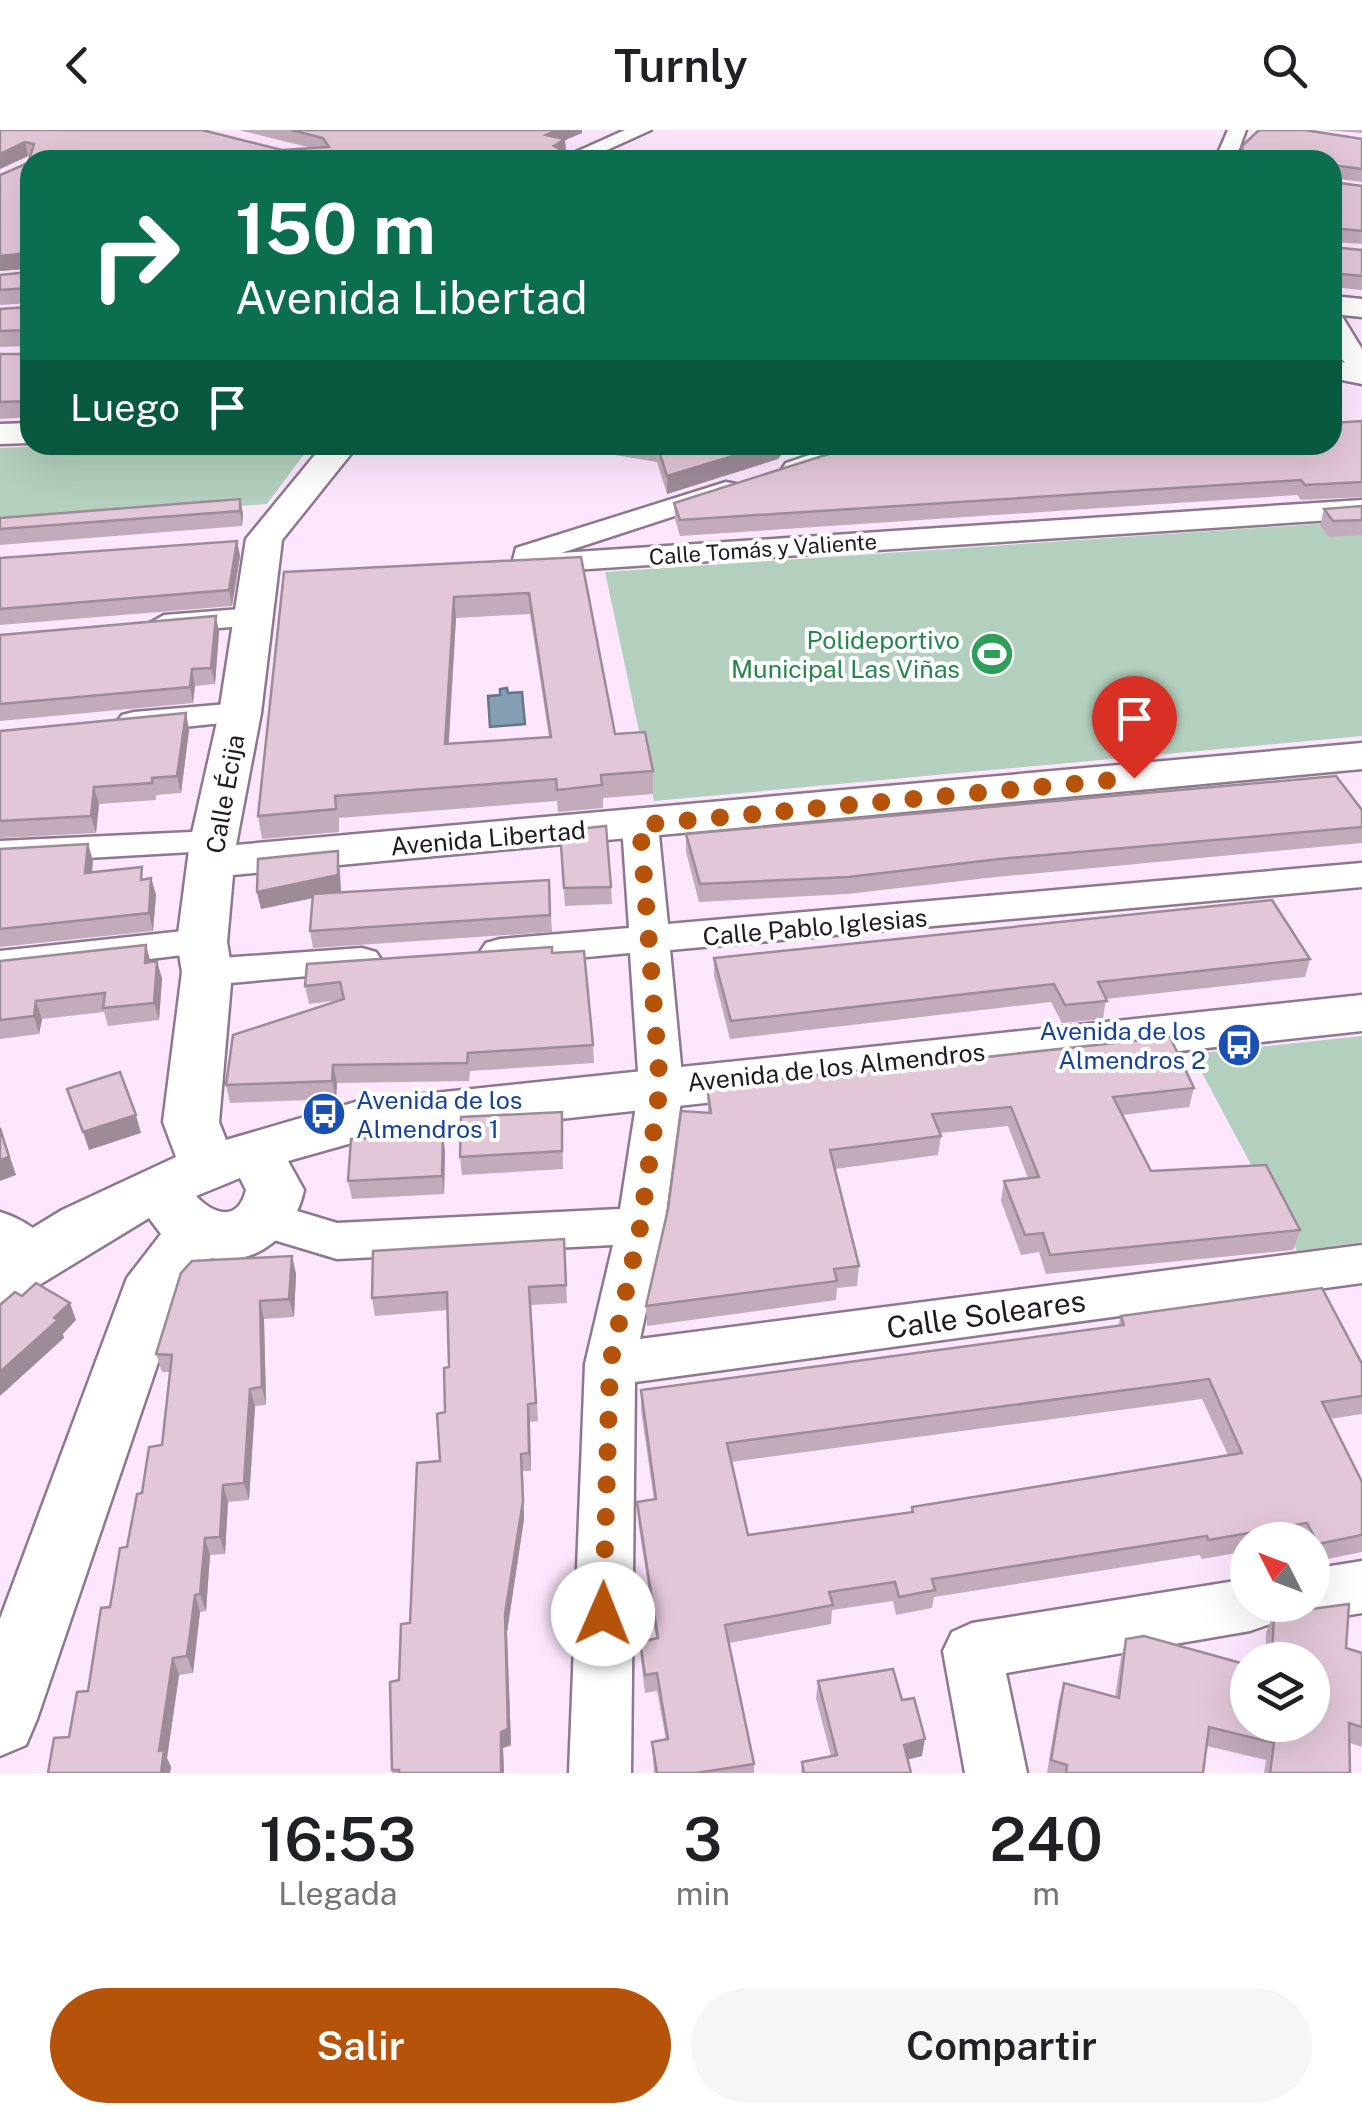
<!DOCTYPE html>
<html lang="es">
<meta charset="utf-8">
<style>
:root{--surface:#fff;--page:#f6f6f6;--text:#202124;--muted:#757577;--accent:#b45309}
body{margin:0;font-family:"Public Sans",sans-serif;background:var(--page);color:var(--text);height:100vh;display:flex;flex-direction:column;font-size:38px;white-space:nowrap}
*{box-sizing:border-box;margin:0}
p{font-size:32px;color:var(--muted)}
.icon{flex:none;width:55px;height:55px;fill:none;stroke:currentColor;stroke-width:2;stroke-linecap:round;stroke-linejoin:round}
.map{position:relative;height:1643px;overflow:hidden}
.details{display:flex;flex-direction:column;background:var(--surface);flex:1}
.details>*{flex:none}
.top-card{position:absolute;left:20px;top:20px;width:1322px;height:305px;border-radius:30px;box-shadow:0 10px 40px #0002;background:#0b6e4f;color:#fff;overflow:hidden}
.needle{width:65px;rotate:312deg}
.controls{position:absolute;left:1230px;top:1392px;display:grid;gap:20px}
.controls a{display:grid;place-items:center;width:100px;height:100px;border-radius:50%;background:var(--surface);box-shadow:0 10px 40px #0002;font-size:50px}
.pin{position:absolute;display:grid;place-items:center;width:85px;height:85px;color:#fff;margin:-102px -42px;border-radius:50% 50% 50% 0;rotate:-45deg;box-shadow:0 0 10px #0007}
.pin .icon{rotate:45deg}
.me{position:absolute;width:110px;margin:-55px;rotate:1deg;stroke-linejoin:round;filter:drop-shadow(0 0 8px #0008)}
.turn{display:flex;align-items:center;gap:35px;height:210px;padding:0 50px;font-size:45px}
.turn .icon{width:130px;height:130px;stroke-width:2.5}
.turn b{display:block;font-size:70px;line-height:85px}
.then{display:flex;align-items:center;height:95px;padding:0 50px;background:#0003;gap:20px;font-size:38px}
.eta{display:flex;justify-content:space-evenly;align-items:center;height:170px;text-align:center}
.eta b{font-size:60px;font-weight:600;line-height:70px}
.primary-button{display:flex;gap:20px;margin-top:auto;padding:20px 50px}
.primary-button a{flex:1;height:115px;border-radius:60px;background:var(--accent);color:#fff;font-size:40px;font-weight:600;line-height:115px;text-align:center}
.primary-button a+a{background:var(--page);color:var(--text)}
header{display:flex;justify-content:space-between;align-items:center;height:130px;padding:0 50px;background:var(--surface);font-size:45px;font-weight:600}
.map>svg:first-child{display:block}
</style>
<header><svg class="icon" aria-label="back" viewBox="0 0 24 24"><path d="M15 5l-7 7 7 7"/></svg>Turnly<svg class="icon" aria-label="search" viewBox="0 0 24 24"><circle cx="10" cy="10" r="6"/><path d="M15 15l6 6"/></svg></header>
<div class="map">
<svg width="1362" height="1643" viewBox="0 0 1362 1643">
<rect width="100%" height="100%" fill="#fde7fe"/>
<g fill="#b3cfbd">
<path d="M68 315H311L267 374 0 394V318Z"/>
<path d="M1362 391V606L654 671 605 442Z"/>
<path d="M1362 906V1112L1297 1121 1192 924Z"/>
</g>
<path fill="#849eb3" stroke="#667687" stroke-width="2.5" d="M507 558 508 563 522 562 525 594 490 597 488 566 500 565V559Z"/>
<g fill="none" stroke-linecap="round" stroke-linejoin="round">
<g stroke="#8d798e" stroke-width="5">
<g id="minor">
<path d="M625 0H651L585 30H558Z"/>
<path d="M1228 0H1246L1235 30H1215Z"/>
<path d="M1332 181 1340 183 1362 219V242C1333 235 1332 205 1332 181Z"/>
<path d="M838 315H878L874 321 806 345 796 347 782 339 786 333Z"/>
<path d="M892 315H1046L1032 323C1002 324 911 338 892 315Z"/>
<path d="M726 352 736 354 740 360 736 366 561 423 1362 370V388L527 443 512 434 516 418Z"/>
<path d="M254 478 270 487 265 494 164 503 148 494 164 485Z"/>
<path d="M240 573 252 576 257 583 252 590 134 602 122 599 117 592 122 585 134 582Z"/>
<path d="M640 684 653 687 658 695 668 794 1362 733V757L670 820 683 956 664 1098 640 1209 1362 1115V1153L635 1252 631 1643H569L585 1234 613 1115 337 1129 247 1102 241 1089 247 1076 264 1071 337 1093 620 1079 639 956 630 823 500 835 486 831 480 822 486 813 500 809 629 798 622 695 627 687Z"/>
<path d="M213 701 226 704 232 712 226 720 0 733V711Z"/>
<path d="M202 799 216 803 222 812 216 821 0 847V821Z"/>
<path d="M362 818 376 822 382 831 376 840 207 855 193 852 187 842 193 832 207 829Z"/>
<path d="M0 1082C23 1089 46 1104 57 1125L50 1138 33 1144 0 1126Z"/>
<path d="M1362 1431V1483L1312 1491 1292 1484 1288 1475H1312V1439Z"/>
<path d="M1248 1449V1475H1278L1270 1494 1250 1501 1006 1543 1027 1643H965L943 1521 952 1502 972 1493Z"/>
</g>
</g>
<g stroke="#8d798e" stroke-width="5">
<g id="tertiary">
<path d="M1332 166 1362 169V187L1332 184Z"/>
<path d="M1332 230 1362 236V254L1332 248Z"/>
<path d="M30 293V313L0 314V294Z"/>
<path d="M323 315H358L282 410 261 583 236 715 1362 613V639L233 745 227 812 232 842 219 992 226 1010 359 971 1362 865V901L359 1011 288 1031 304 1060C295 1103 258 1137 211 1128L183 1159 37 1589 26 1615 0 1626V1489L127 1148 161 1104 149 1088 21 1166 0 1173V1118L62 1080 176 1027 163 992 182 842 177 812 190 712 219 583 246 409ZM240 1048 246 1060C238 1092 214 1085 196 1066Z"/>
</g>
</g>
<use href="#minor" fill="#fff" fill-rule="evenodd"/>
<use href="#tertiary" fill="#fff" fill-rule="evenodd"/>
</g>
<g fill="#c2abbb" fill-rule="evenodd">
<path d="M0 0 282 20 312 18 239 0H582V3L565 10 566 22 561 25V30H30V287L0 289V224H29V216L0 217V179L29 177V173L0 175V145L29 142V139L0 141V45L28 33 30 26H28L0 39Z"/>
<path d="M1324 0H1362V3Z"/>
<path d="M1362 9V52L1332 48V30H1240L1242 16Z"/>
<path d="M1332 52 1362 56V114L1332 112Z"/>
<path d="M1332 117 1362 120V160L1332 157Z"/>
<path d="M1362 291V367L1301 370 1297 365 680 406 675 389 674 373 1333 293Z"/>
<path d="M473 315H789L778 329 667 364 657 332 603 323H548Z"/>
<path d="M240 369 243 384 242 396 0 415V388Z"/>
<path d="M1362 375V405L1329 407 1320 395 1324 379Z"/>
<path d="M237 411 240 426 232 476 0 495V428Z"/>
<path d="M581 427 615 604 653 641V664L603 668V678L558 682 557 671 339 688V702L262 709 258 686 284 442ZM530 484 549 607 449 613 456 488Z"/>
<path d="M219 502 215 554 195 556 193 573 0 591V505Z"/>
<path d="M186 583 189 600 181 663 156 665V670L99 674 96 703 0 708V601Z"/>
<path d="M1362 680V713L996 747 847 764 699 772 686 722V704Z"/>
<path d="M560 701 611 757 612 774 565 776Z"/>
<path d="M88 714 93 731 92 743 145 749 151 748 156 765 153 801 0 817V719Z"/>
<path d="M340 739 341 762 549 750 552 802 313 818 310 801 313 768 261 779 257 762Z"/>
<path d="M146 815 150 832 157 831 162 849 159 890 108 896 104 882 42 889 39 904 0 909V831Z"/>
<path d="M552 823 593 915 594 933 470 941 469 951 337 953 336 969 230 973 226 955 340 870 309 874 305 856Z"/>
<path d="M714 828 1310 829 1305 847 1106 869 1103 889 1062 893 1051 872 730 909 714 846Z"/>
<path d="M707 957 1194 958 1189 977 1122 985 1151 1041 1300 1100 1293 1120 1046 1144 1039 1122 1021 1125 1001 1071 1004 1051 1028 1048 1008 996 940 1003 941 1006 938 1025 835 1039 859 1136 857 1156 837 1158 836 1170 647 1196 646 1176 668 1079 708 983Z"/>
<path d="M562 982 563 1039 462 1045 460 1027Z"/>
<path d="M443 1004 445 1022 444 1064 352 1069 348 1051Z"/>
<path d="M564 1109 567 1173 531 1175 538 1291 530 1292 531 1341H523L524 1389 507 1502 511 1615 503 1618 504 1643H392L399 1550 440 1331 449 1237 448 1180 375 1186 372 1168Z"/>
<path d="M292 1126 296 1144 294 1187 264 1189 266 1275 255 1276 249 1370 228 1372 225 1424 210 1425 206 1481 200 1482 193 1543 179 1545 167 1628 171 1637 170 1643H48L69 1607 88 1561 142 1363 162 1315 170 1242H162L156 1224Z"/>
<path d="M1121 1186 1362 1234V1284L1330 1289 1362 1352V1422L1312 1432V1410H1248V1421L1202 1429 1200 1425 934 1467 932 1478 896 1485 893 1471 832 1480 831 1494 729 1513 754 1634V1643H654L652 1612 666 1610 657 1561 645 1563 641 1530 640 1512 656 1508 638 1391 637 1372 654 1370 641 1280V1260L1118 1196ZM1202 1269 1228 1325 912 1377 911 1382 748 1405 731 1332Z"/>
<path d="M1274 1484 1346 1518 1362 1523V1617L1350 1613V1643H1264L1266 1630 1207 1616 1203 1643H1047L1059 1570 1064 1553 1115 1567 1121 1527 1126 1509 1248 1595 1312 1530H1265L1266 1502Z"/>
<path d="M818 1551 902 1570 922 1626 908 1629 911 1643H801L802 1632 831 1626 816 1568Z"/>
</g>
<g fill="#9e8b98">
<path d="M557 0H582V3L565 10 566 22 561 25V30H552L546 5Z"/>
<path d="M25 12 28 26 0 39V24Z"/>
<path d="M29 123 30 138 0 141V126Z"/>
<path d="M769 315H789L778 329 667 364V346Z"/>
<path d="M240 369 243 384 242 396 240 381Z"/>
<path d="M237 411 240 426 232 476 229 460Z"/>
<path d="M454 467 456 488 447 636 445 614Z"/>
<path d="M216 486 219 502 215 554 211 538Z"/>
<path d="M192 539 195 556 193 573 190 557Z"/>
<path d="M186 583 189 600 181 663 177 646Z"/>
<path d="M94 657 99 674 96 703 91 686Z"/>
<path d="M88 714 93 731 90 761 85 743Z"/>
<path d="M338 721 341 762 261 779 257 762Z"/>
<path d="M151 748 156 765 153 801 149 783Z"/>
<path d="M146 815 151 833H145Z"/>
<path d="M157 831 162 849 159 890 154 873Z"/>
<path d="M36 871 42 889 39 904 34 886Z"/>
<path d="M333 935 337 953 336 969 332 951Z"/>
<path d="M136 985 141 1003 89 1020 83 1002Z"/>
<path d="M0 997 16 1045 0 1051Z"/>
<path d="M443 1004 445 1022 444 1064 442 1046Z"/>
<path d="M292 1126 296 1144 294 1187 289 1169Z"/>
<path d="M260 1171 264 1189 266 1275 262 1257Z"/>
<path d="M70 1173 76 1190 63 1204 64 1208 0 1266V1242Z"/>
<path d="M250 1259 255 1276 249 1370 244 1353Z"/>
<path d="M528 1274 530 1292 531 1341 529 1323Z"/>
<path d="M521 1324 524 1389 507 1502 511 1615 503 1618 504 1643H501L505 1484Z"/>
<path d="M223 1355 228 1372 225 1424 220 1407Z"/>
<path d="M205 1408 210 1425 206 1481 200 1464Z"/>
<path d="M195 1465 200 1482 193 1543 187 1526Z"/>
<path d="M173 1528 179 1545 167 1628 171 1637 170 1643H161L159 1621Z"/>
<path d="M925 1609 922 1626 902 1631 904 1615Z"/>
</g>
<g fill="#e2c7d9" stroke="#9e8b98" stroke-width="2.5" fill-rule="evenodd">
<path d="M0 0H202L282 20 329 17 323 8 291 0H557L546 5 565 9 554 16 561 20 552 30H30V271L0 272V224H29V200L0 201V179L29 177V158L0 160V145L29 142V123L0 126V45L28 33 34 14 25 12 0 24Z"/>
<path d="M1259 0H1305L1362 9V39L1332 35V30H1244L1242 16Z"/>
<path d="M1332 52 1362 56V101L1333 98 1332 103Z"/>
<path d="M1332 117 1362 120V146L1332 143Z"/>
<path d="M1332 274 1333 293 1362 291V352L1305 355 1301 350 680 390 674 373 832 323 965 315H1332Z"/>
<path d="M657 315H769L667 346Z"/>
<path d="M240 369V381L0 399V388Z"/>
<path d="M1362 376V390L1333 391 1324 379Z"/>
<path d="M237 411 229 460 0 479V428Z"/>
<path d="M581 427 615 604 645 602 653 641 601 645 602 655 557 660 556 649 335 666 336 679 258 686 284 442ZM529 463 551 607 445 614 454 467Z"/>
<path d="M216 486 211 538 192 539 190 557 0 574V505Z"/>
<path d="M186 583 177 646 152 648V653L94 657 91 686 0 691V601Z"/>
<path d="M1336 646 1362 680V697L999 729 849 747 700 754 686 704Z"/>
<path d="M606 696 611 757 564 758 560 701Z"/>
<path d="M88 714 85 743 142 737 141 750 151 748 149 783 0 799V719Z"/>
<path d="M338 721V745L257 762 258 729Z"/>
<path d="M549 750 550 785 310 801 313 764Z"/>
<path d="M1272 770 1310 829 1098 852 1107 871 1065 875 1054 854 731 891 714 828Z"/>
<path d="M146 815 145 833 157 831 154 873 103 878 105 863 36 871 34 886 0 890V831Z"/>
<path d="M552 817V823L584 821 593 915 468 923 467 933 333 935 332 951 226 955 233 905 344 869 340 852 305 856 307 834Z"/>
<path d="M1170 907 1194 958 1113 967 1151 1041 1266 1035 1300 1100 1050 1125 1043 1103 1025 1105 1004 1051 1039 1047 1011 977 932 984 941 1006 830 1020 859 1136 834 1139 837 1151 646 1176 668 1079 681 981 711 983 707 957Z"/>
<path d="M120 942 136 985 83 1002 67 959Z"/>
<path d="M562 982V1021L460 1027 461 987Z"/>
<path d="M0 998 9 1027 0 1030Z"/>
<path d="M443 1004 442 1046 348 1051 351 1009Z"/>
<path d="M564 1109 566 1155 529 1157 536 1273 528 1274 529 1323 521 1324 523 1371 505 1484 508 1599 501 1602V1643H399V1640H392L390 1552 399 1550 401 1494 410 1493 417 1333 440 1331 437 1284 445 1282 444 1238 449 1237 447 1162 372 1168 373 1121Z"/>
<path d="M292 1126 289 1169 260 1171 262 1257 250 1259 244 1353 223 1355 220 1407 205 1408 200 1464 195 1465 187 1526 173 1528 159 1621 164 1620 161 1643H48L54 1608 69 1607 77 1562 88 1561 101 1478 110 1477 120 1418 127 1417 137 1364 142 1363 149 1317 162 1315 172 1225 156 1224 181 1143 192 1131Z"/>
<path d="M36 1153 70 1173 54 1188 58 1190 0 1242V1175L15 1162 22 1166Z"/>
<path d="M1322 1158 1362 1234V1266L1322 1272 1362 1352V1405L1318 1414 1307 1393 1208 1410 1207 1406 932 1449 935 1460 899 1467 895 1452 829 1462 833 1475 725 1495 754 1634 696 1643H657L652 1612 668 1609 657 1543 645 1545 640 1512 658 1508 637 1372 656 1369 641 1260 1124 1195 1121 1186ZM1209 1249 1242 1323 912 1377 913 1382 748 1405 727 1313Z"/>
<path d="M1349 1474 1346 1518 1362 1523V1597L1349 1593 1350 1643H1270L1274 1613 1209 1597 1203 1643H1066L1067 1635 1051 1630 1064 1553 1119 1568 1126 1509 1144 1506 1248 1535V1595H1312V1530H1272L1274 1484Z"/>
<path d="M893 1539 902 1570 914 1568 925 1609 904 1615 911 1643H804L802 1632 837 1625 818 1551Z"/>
</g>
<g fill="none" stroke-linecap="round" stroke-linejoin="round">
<path stroke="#b45309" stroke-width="18" stroke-dasharray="0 32.4" d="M603 1484 610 1234 640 1098 660 956 640 695 1134 648"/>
</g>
<defs>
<g id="stadium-disc" transform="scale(2.25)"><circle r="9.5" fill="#2e9e5b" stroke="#fff"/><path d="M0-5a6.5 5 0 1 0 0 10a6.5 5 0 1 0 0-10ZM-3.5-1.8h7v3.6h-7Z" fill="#fff"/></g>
<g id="bus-disc" transform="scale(2.25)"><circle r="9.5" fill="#1a4fb4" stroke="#fff"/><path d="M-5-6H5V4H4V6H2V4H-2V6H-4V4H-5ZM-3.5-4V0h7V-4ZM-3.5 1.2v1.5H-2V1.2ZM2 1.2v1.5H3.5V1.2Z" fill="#fff"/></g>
</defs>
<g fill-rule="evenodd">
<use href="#stadium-disc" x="992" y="524"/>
<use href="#bus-disc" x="1239" y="915"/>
<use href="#bus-disc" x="324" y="984"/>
</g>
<g text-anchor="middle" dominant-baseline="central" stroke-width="8" stroke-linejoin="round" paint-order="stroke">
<g font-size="22" fill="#211921" stroke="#fff">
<text transform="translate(763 419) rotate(-4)">Calle Tomás y Valiente</text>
</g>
<g font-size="25" fill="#27864d" stroke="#fff" text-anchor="end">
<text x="960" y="510">Polideportivo<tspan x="960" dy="29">Municipal Las Viñas</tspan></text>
</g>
<g font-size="25" fill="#211921" stroke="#fff">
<text transform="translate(225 664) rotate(-80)">Calle Écija</text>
<text transform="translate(488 708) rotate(-5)">Avenida Libertad</text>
<text transform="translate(815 797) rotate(-5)">Calle Pablo Iglesias</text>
<text transform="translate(836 937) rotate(-6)">Avenida de los Almendros</text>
</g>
<g font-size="25" fill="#164399" stroke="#fff" text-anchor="end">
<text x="1206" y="901">Avenida de los<tspan x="1206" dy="29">Almendros 2</tspan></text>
<text x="356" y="970" text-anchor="start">Avenida de los<tspan x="356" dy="29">Almendros 1</tspan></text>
</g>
<g font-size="30" fill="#211921" stroke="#fff">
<text transform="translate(986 1184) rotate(-8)">Calle Soleares</text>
</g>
</g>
</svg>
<div class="controls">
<a><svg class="needle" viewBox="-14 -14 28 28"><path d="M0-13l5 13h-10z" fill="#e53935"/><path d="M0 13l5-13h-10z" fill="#757577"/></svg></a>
<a><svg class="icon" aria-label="layers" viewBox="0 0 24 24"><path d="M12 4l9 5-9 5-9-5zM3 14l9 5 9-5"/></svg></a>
</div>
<div class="pin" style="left:1134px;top:648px;background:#d93025"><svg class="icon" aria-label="arrive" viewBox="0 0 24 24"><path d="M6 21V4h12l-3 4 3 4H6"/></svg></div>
<svg class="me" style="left:603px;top:1484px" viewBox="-20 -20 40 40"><circle r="19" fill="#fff"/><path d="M0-13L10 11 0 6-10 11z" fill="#b45309"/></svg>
<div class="top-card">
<div class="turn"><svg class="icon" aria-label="right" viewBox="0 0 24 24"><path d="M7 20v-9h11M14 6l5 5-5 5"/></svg><div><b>150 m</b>Avenida Libertad</div></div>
<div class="then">Luego<svg class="icon" aria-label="arrive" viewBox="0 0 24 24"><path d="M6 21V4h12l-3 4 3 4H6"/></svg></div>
</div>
</div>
<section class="details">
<div class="eta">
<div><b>16:53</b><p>Llegada</p></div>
<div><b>3</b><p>min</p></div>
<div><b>240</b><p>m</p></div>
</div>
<div class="primary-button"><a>Salir</a><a>Compartir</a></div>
</section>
